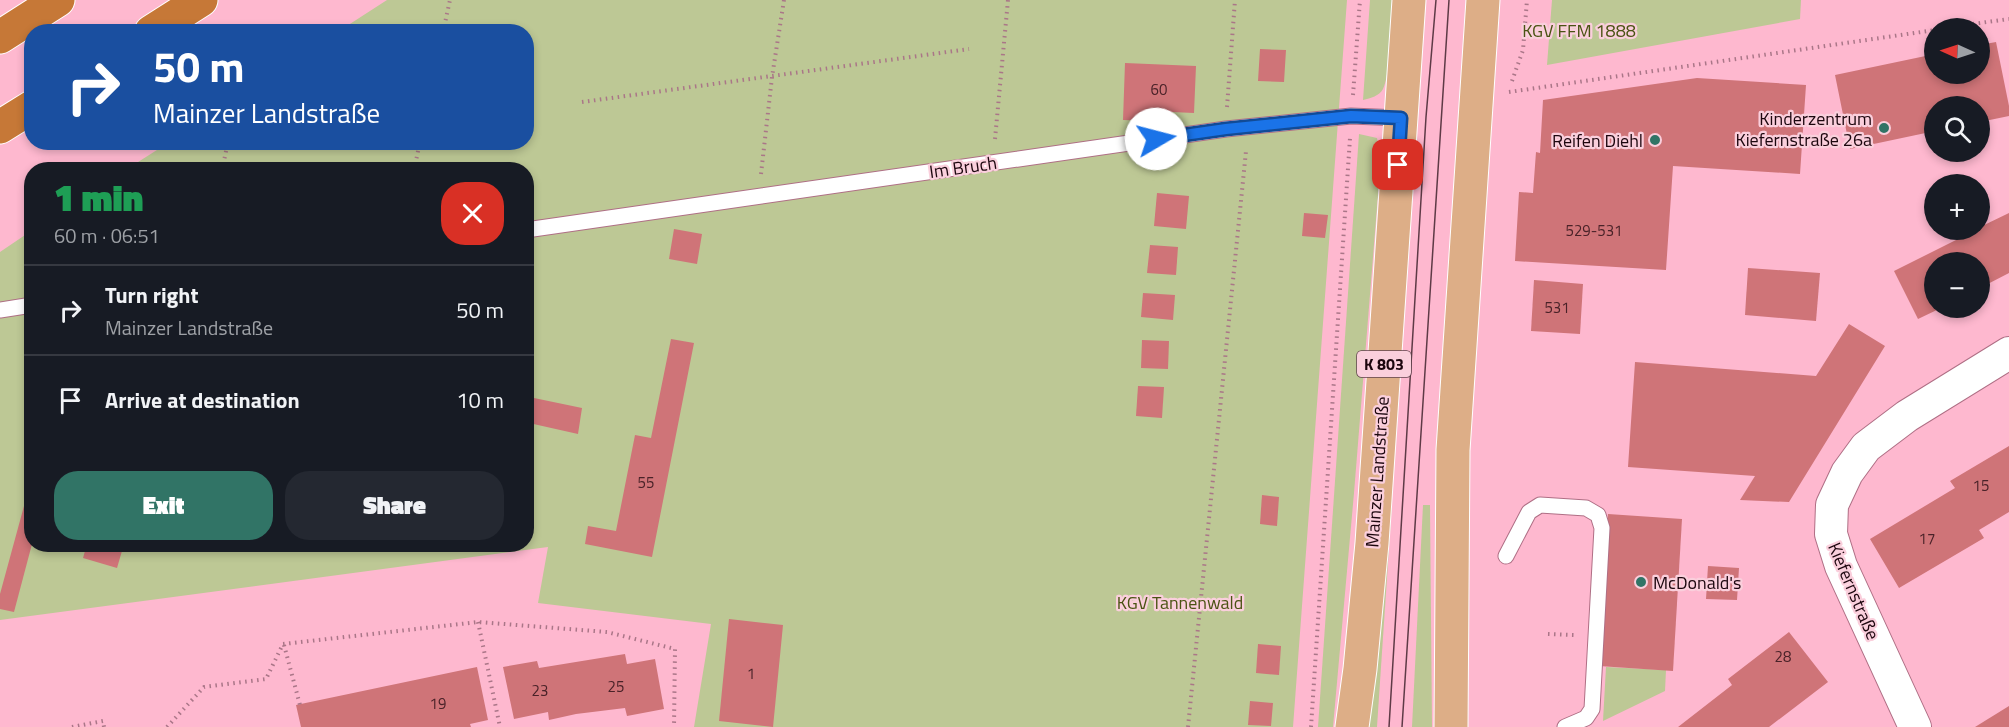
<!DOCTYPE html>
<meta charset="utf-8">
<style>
:root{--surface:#171b24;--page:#242831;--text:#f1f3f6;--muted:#9ea1a6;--line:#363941;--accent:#317466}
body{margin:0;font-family:"Titillium Web",sans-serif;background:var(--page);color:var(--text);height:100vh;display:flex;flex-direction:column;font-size:22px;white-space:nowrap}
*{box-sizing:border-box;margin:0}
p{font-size:20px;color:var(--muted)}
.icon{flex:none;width:33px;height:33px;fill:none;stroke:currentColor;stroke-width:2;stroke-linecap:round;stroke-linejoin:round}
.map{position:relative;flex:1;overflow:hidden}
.panel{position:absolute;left:24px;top:162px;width:510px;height:390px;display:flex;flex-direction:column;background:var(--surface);border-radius:24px;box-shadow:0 3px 9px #0003}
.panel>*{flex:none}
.banner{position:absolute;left:24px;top:24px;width:510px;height:126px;border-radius:24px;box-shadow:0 3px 9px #0003;background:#1a4fa0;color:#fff;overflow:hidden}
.needle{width:39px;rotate:273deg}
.controls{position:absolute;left:1924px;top:18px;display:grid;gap:12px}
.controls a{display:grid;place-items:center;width:66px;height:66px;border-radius:50%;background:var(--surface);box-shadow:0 3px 9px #0003;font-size:30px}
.pin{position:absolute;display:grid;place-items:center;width:51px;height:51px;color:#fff;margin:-26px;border-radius:12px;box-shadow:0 3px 9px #0006}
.me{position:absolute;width:66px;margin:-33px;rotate:82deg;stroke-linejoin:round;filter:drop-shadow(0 0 4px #0008)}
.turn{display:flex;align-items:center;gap:21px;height:126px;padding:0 30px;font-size:27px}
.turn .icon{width:78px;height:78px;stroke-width:2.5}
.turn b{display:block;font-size:42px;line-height:51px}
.round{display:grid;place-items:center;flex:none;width:63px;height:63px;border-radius:24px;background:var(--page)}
.head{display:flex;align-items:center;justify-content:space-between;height:102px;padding:0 30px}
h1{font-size:36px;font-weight:800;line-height:45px;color:#1e9e55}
.action{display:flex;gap:12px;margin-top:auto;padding:12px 30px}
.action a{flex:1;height:69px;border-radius:24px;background:var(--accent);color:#fff;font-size:24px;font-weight:800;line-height:69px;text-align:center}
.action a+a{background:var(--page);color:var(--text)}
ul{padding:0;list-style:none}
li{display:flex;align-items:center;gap:18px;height:90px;padding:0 30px;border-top:2px solid var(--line)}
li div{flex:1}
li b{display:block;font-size:22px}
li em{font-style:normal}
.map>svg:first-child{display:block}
</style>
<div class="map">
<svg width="2009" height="727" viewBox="0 0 2009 727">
<rect width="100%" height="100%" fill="#feb8cf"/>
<g fill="#bdc895">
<path d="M387 0H1347L1293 727H694L711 624 538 603 548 547 0 620V252L31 231 32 544H526V170L127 169 168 143 526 142V32L339 31Z"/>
<path d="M1370 0H1392C1391 20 1391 73 1383 89 1379 96 1371 98 1363 100Z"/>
<path d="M1552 0H1801L1800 19 1547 65Z"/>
<path d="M1359 134 1377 138 1381 158 1354 493 1333 727H1318Z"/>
<path d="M1387 502 1392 503 1377 727H1363Z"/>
<path d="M1423 505H1430L1432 727H1412Z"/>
<path d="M1606 667 1666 670 1665 691 1603 721Z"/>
</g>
<g fill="#cf7478">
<path d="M1996 42 2009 106V116L1980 122V106H1935V131L1850 149 1835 75 1935 54V74H1980V45Z"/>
<path d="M1260 49 1286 50 1284 82 1258 81Z"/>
<path d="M1125 63 1196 66 1194 113 1172 112 1171 134 1151 133 1152 121 1123 120Z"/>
<path d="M1697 78 1806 85 1800 174 1673 166 1666 270 1515 261 1519 192 1533 193 1536 152 1540 153 1543 100Z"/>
<path d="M1157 193 1189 196 1186 229 1154 226Z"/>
<path d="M1304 213 1328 215 1325 238 1302 236Z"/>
<path d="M2009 213V273L1980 288V262H1935V308H1941L1918 319 1894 271 1976 230H1980V227Z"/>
<path d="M674 229 702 234 697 264 669 259Z"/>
<path d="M1150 245 1178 247 1176 275 1147 273Z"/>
<path d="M1748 268 1820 273 1816 321 1745 315Z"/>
<path d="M1534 280 1583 284 1580 334 1531 331Z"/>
<path d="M1143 293 1175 295 1173 320 1141 317Z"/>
<path d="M1849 324 1885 346 1789 502 1740 500 1755 476 1628 467 1635 362 1816 376Z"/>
<path d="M671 339 694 343 652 557 585 544 588 526 616 531 635 435 651 438Z"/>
<path d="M1142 340 1169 341 1168 369 1141 368Z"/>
<path d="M1138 386 1164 387 1162 418 1136 416Z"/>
<path d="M534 398 582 408 578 434 529 423Z"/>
<path d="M2009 446V512L1979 530 1984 538 1899 588 1870 539 1955 488 1950 481Z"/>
<path d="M1262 495 1279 497 1277 526 1260 524Z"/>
<path d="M24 506 32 508V544L14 612 0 609V594Z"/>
<path d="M1608 514 1682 519 1673 671 1599 666Z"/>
<path d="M87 544H124L117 568 83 558Z"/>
<path d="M1708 566 1739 568 1737 600 1706 599Z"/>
<path d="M729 619 783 625 773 727 719 721Z"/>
<path d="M1789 632 1828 682 1769 727H1678L1732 685 1728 679Z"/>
<path d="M1258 644 1281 646 1279 675 1256 673Z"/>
<path d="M625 654 627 664 655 659 664 709 627 716 625 708 576 714 549 720 548 712 514 719 503 667 537 661 539 668Z"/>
<path d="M477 667 488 720 470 724 471 727H301L296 705Z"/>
<path d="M1250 701 1273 703 1271 726 1248 725Z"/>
<path d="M2009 706V727H1975Z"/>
</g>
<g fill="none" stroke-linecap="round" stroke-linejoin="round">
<g stroke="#af6f85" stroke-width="17">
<g id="service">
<path d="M526 230 1226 129 1351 116 1401 118"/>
<path d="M0 310 32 305"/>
<path d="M1506 556 1529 512 1540 505 1586 508 1598 515 1602 528 1592 709 1586 718 1565 727"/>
</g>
</g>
<g stroke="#af6f85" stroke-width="34">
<path id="minor" d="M1915 727 1841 566 1831 534 1832 505 1847 473 1866 447 1907 416 2009 353"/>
</g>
<g stroke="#fff" stroke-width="35">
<g id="primary">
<path d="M1352 727 1360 669 1372 543 1409 0"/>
<path d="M1451 727 1453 450 1483 0"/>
</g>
</g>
<g stroke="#fff" stroke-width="35">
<g id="motorway">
<path d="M151 32 201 0"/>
<path d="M0 37 58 0"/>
<path d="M0 127 32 107"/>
</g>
</g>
<g stroke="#aa7688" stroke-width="4" stroke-dasharray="1.5 4.5" stroke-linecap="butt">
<path d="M1943 28 2009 19"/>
<path d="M443 32 450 0"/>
<path d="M1512 81 1523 50 1527 0"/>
<path d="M1509 92 1935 30"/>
<path d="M1353 95 1360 0"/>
<path d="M582 102 969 49"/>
<path d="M1227 107 1235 0"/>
<path d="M995 139 1008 0"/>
<path d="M222 170 228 142"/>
<path d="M414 170 420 142"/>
<path d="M761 174 772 77 784 0"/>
<path d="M478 622 500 727"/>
<path d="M1548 634 1574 635"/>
<path d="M284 645 300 705"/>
<path d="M72 727 103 721 104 727"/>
<path d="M167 727 204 687 266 679 283 644 478 622 607 632 675 649 674 727"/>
<path d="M1188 727 1246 151 1245 149"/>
<path d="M1311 727 1350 138"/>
</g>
<use href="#service" stroke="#fff" stroke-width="15"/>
<use href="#minor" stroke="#fff" stroke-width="32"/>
<use href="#primary" stroke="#ddae87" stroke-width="33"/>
<use href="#motorway" stroke="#c67837" stroke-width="33"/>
<g stroke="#5e3a46" stroke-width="1.5">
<path d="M1389 727 1426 117 1436 0"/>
<path d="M1402 727 1449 0"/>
</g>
</g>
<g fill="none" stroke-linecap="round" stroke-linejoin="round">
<g stroke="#114b97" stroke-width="15">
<path id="route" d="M1156 139 1226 129 1351 116 1401 118 1398 165"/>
</g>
<use href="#route" stroke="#1a73e8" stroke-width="10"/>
</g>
<g fill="#317466" stroke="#facfdc" stroke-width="2">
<circle cx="1884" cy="128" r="6"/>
<circle cx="1655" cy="140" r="6"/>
<circle cx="1641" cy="582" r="6"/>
</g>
<g text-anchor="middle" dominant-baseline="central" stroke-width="4.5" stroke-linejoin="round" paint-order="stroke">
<g font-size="15" fill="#492228">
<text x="1159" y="89">60</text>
<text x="1594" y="230">529-531</text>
<text x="1557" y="307">531</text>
<text x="646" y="482">55</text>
<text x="1981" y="485">15</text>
<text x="1927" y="538">17</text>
<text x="1783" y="656">28</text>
<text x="751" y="673">1</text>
<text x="616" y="686">25</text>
<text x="540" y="690">23</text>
<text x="438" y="703">19</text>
</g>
<rect fill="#facfdc" stroke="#5f424c" stroke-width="1.5" x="1357" y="351" width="54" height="26" rx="4.5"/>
<g font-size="16" font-weight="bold" fill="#1c060e">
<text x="1384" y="364">K 803</text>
</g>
<g font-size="18" fill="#4a5313" stroke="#facfdc">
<text x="1579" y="30">KGV FFM 1888</text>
<text x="1180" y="602">KGV Tannenwald</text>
</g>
<g font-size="18" fill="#1c060e" stroke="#facfdc" text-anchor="end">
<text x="1872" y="118">Kinderzentrum<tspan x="1872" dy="21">Kiefernstraße 26a</tspan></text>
<text x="1643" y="140">Reifen Diehl</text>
<text x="1653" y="582" text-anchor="start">McDonald's</text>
</g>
<g font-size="18" fill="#1c060e" stroke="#facfdc">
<text transform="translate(963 167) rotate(-8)">Im Bruch</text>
<text transform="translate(1377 472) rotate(-86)">Mainzer Landstraße</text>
<text transform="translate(1854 591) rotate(67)">Kiefernstraße</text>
</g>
</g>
</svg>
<div class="controls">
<a><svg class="needle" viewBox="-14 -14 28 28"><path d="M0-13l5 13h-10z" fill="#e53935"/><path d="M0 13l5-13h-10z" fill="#9ea1a6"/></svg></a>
<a><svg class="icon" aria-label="search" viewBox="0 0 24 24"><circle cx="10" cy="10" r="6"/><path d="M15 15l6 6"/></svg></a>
<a>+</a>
<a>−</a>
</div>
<div class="pin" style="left:1398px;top:165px;background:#d93025"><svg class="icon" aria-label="arrive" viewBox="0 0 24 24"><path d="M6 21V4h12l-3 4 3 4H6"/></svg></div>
<svg class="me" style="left:1156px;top:139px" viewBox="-20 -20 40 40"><circle r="19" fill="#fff"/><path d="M0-13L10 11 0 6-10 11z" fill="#1a73e8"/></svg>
<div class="banner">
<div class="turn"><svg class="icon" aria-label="right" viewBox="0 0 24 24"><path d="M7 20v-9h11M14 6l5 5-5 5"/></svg><div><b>50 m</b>Mainzer Landstraße</div></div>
</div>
<section class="panel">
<div class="head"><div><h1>1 min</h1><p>60 m · 06:51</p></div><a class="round" style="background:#d93025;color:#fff"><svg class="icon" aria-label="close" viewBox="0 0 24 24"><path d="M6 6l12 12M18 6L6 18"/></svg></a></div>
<ul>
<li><svg class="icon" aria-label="right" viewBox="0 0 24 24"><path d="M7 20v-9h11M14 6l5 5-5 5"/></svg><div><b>Turn right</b><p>Mainzer Landstraße</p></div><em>50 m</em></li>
<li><svg class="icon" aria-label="arrive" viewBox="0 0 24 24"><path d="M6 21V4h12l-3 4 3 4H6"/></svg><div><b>Arrive at destination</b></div><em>10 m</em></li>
</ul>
<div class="action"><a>Exit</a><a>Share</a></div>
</section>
</div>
